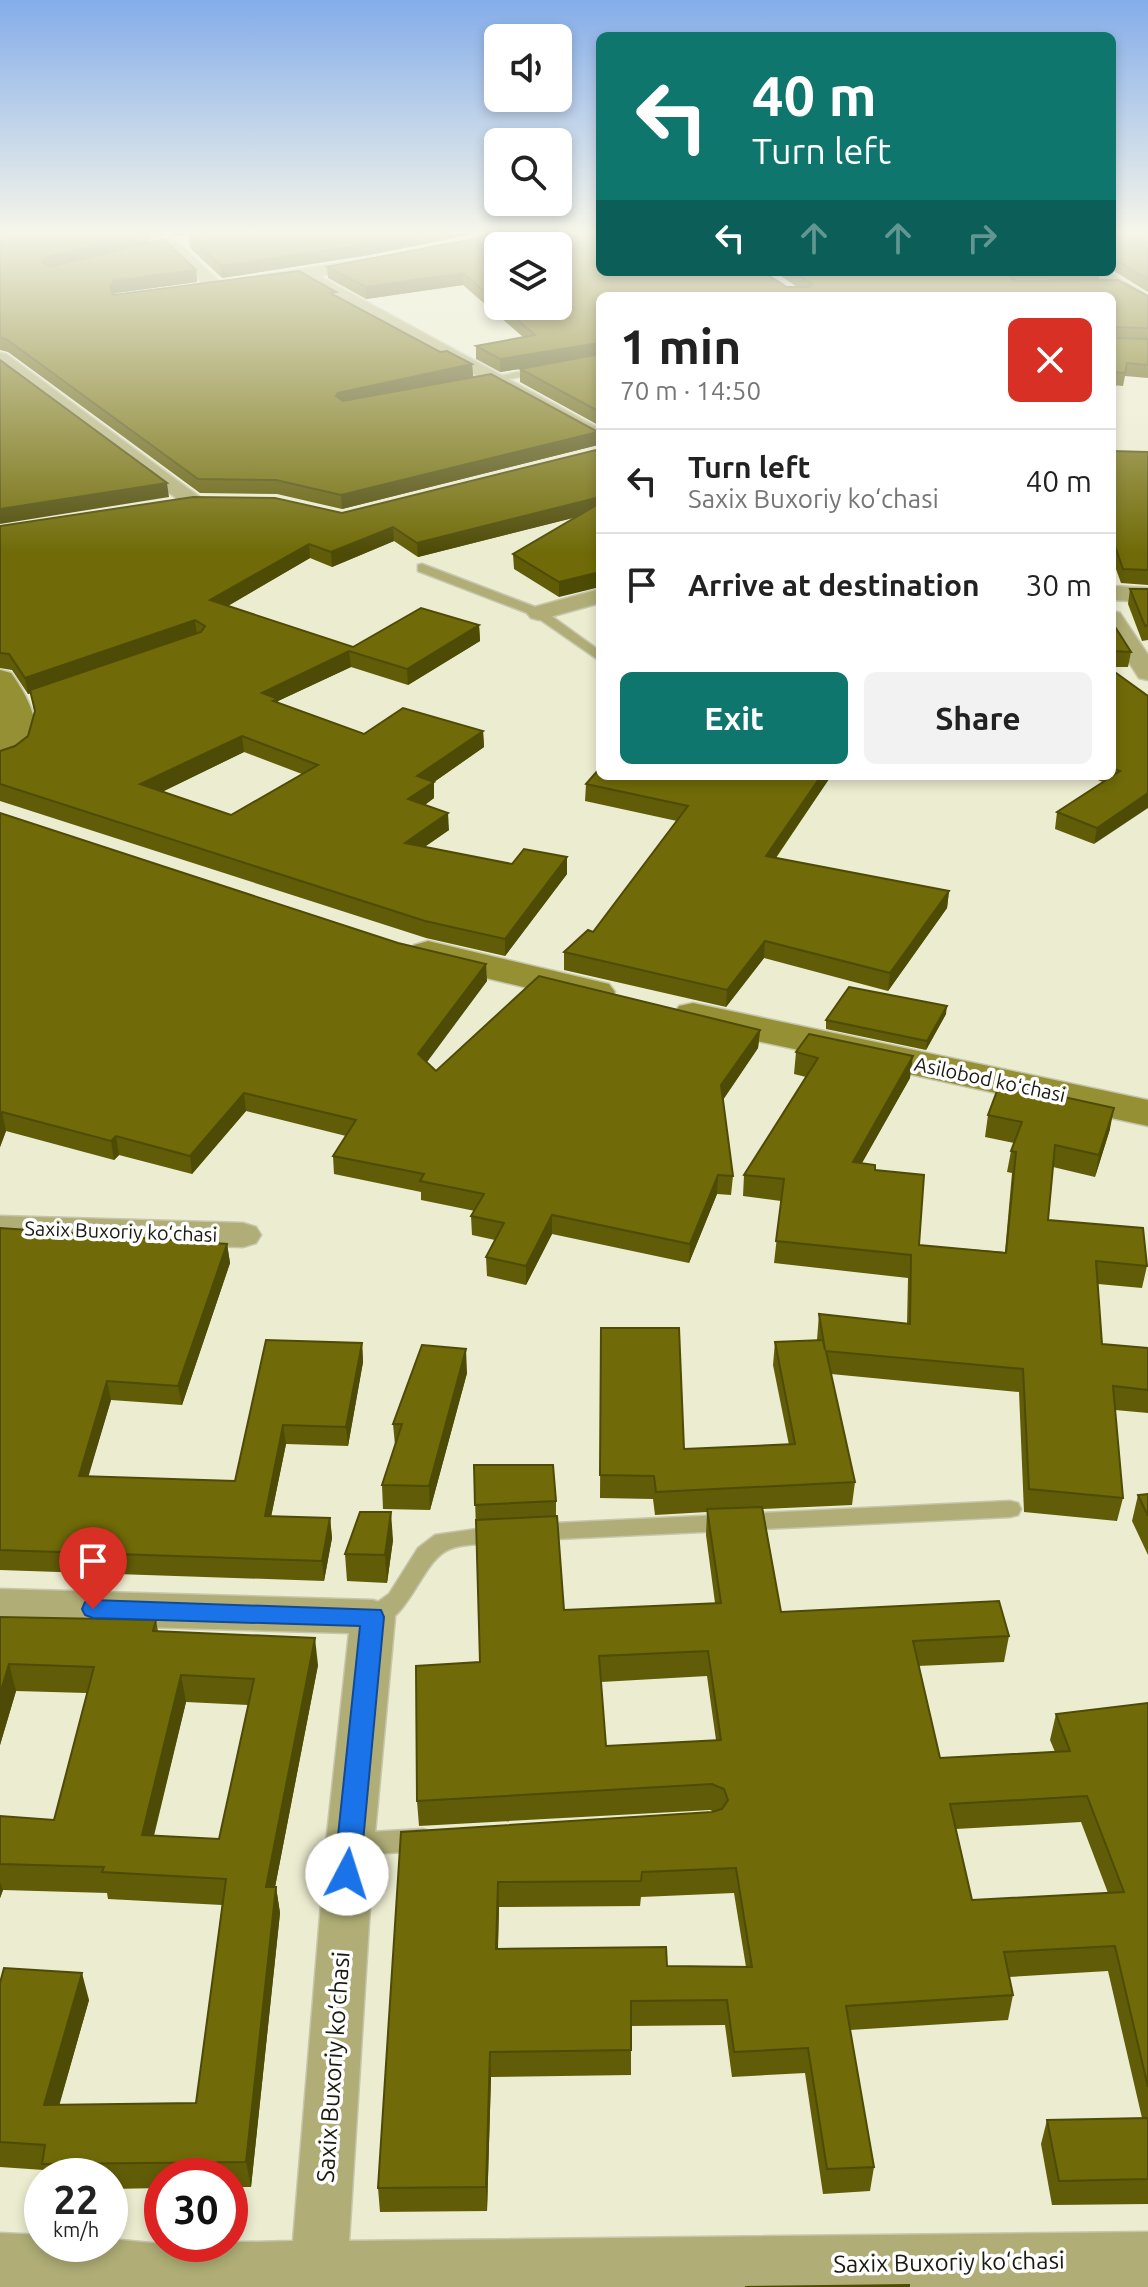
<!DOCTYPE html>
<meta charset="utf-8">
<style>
:root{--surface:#fff;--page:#f2f2f2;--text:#222;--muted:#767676;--line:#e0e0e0;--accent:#0f766e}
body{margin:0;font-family:Ubuntu,sans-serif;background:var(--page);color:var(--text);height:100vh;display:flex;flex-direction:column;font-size:30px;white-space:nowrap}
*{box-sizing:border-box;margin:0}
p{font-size:26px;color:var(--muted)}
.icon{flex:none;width:44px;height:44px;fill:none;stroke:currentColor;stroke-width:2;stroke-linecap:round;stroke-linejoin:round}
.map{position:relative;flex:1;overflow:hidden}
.details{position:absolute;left:596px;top:292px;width:520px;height:488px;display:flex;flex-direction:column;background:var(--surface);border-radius:12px;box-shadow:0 4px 12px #0003}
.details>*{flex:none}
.banner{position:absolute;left:596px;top:32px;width:520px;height:244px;border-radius:12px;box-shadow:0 4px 12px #0003;background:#0f766e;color:#fff;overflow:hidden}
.fabs{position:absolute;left:484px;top:24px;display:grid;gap:16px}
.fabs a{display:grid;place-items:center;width:88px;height:88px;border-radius:12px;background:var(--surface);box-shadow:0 4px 12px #0003;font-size:40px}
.speed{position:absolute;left:24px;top:2158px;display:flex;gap:16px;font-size:40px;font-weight:700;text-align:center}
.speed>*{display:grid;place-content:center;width:104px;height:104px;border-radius:50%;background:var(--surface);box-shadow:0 4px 12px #0003;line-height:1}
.speed small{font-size:20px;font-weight:400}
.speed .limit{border:12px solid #d22;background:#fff;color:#111}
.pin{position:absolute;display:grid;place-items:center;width:68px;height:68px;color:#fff;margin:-82px -34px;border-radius:50% 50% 50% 0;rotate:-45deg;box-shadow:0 0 8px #0007}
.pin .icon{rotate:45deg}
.me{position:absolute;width:88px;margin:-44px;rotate:5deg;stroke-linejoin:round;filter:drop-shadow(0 0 6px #0008)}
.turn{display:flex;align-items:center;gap:28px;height:168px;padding:0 24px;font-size:36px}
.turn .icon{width:104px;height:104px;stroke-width:2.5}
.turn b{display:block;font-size:56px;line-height:68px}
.lanes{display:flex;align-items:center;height:76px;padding:0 24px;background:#0003;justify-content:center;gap:40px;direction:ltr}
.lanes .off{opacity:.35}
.round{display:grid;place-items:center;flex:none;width:84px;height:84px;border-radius:12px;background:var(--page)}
.overview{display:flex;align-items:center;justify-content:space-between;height:136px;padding:0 24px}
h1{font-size:48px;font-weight:600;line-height:60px}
.cta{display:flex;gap:16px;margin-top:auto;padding:16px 24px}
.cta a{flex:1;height:92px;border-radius:12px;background:var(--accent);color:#fff;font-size:32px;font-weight:600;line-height:92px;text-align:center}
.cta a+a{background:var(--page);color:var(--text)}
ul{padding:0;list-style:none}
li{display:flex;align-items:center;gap:24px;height:104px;padding:0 24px;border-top:2px solid var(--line)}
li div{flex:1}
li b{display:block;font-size:30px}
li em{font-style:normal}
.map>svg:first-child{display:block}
</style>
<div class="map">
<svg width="1148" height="2287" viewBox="0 0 1148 2287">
<rect width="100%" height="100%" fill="#ececd0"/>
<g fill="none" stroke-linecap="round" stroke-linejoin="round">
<g stroke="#c6c6ae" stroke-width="3">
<g id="lane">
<path d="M543 367 548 370 546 372 481 384 476 381Z"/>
<path d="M422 564 543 610 600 651V661L535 616 418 571V565Z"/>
<path d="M1010 1501 1018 1503 1021 1509 1018 1515 1010 1517 536 1540 528 1538 525 1532 528 1526 536 1524Z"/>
<path d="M498 1526 506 1528 509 1534 506 1540C488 1546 467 1542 450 1549 419 1560 406 1637 365 1623L361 1617 365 1611 389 1594 418 1548 435 1535Z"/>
<path d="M423 1829 432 1832 436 1840 432 1848 423 1851 352 1855 343 1852 339 1844 343 1836 352 1833Z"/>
</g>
</g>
<g stroke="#c6c6ae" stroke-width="3">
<g id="street">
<path d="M139 233H160L178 242 225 287 217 292 211 291 166 248Z"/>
<path d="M371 258 379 263 377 266 319 276 600 429V443L300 280 261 286 253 281 261 276Z"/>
<path d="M1090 272H1109L1148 296V308Z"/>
<path d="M0 353 6 354 201 498 205 502 201 506H187L0 367Z"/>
<path d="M1112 586 1148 588V602L1112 600Z"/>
<path d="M600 589V603L539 620 531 618 527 613 531 608Z"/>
<path d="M1112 611 1120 613 1148 655V680L1139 678 1112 636Z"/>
<path d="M0 1216 243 1223 256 1227 261 1235 256 1243 243 1247 0 1240Z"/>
<path d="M0 1589 373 1600 388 1605 395 1617 374 1844 349 2241 1148 2232V2287H0V2233L42 2235V2244H110V2239L162 2244 293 2241 326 1844 349 1633 0 1623Z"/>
</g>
</g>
<g stroke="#c6c6ae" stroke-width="3">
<g id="secondary">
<path d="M0 670 11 673C35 706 55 753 0 766Z"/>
<path d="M428 941 609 984 615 992 609 1000 595 1004 414 961 408 953 414 945Z"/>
<path d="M693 1003 1148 1100V1126L679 1024 673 1015 679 1006Z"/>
</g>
</g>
<use href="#lane" fill="#b0ae76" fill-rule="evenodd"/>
<use href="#street" fill="#b0ae76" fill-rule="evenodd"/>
<use href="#secondary" fill="#949033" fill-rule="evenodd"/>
</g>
<g fill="#605c07" fill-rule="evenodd">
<path d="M0 233H149L150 243 196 270 197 282 116 293 115 294 337 296 440 352 472 364 473 377 598 432V445L342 509 277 494 200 493 8 352 0 350Z"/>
<path d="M203 233H478L369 255 222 278 190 248 189 237Z"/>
<path d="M494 233H600V272H763L787 287H797L775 272H1100L1099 280H1118L1148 296V378L1125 376 1123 386 1112 385V296H600V426L520 382V369L539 366 500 372 476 359V346L523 337 463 285 366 299 328 278 327 267 468 240ZM498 246H558V306H498Z"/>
<path d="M1112 233H1148V292L1112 270Z"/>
<path d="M600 449 559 597 514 569 513 554 577 517 418 557 394 541 332 567 310 558 228 606 353 647 479 625 480 641 408 685 351 667 278 701V703L364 734 483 731 484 747 434 782V798L425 805 449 830 424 847 567 874 505 956 426 938 0 801V751L15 746 28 736 35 714 31 693 28 694 12 670 0 668V526L342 513ZM244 752 302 774 231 815 162 792Z"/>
<path d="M1112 451 1148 452V585L1121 583 1112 558Z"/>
<path d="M1130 589H1148V640L1142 641 1128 604Z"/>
<path d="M600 590V608L598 607V592Z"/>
<path d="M1112 622 1131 652 1128 667H1112Z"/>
<path d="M1112 670 1148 696 1094 844 1055 829 1057 812 1103 782 1087 776H1112Z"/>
<path d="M600 747V768L596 767V751Z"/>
<path d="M831 776 776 858 949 891 947 908 888 991 764 958 726 1007 564 970V952L593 932 677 821 585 801 586 784Z"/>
<path d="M0 813 487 981 426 1062 436 1071 760 1030 758 1048 723 1100 733 1176 731 1195 717 1194 689 1263 552 1234 526 1285 487 1276 486 1257 495 1240 472 1235 471 1216 475 1211 421 1200V1192L334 1174 333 1156 346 1136 246 1111 192 1174 119 1155 114 1160 6 1131 0 1147Z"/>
<path d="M946 1014 926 1050 826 1029V1020Z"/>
<path d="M796 1052 910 1078 862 1163 875 1170 919 1245 1005 1252 1012 1173 1007 1172 1011 1151 1014 1143 985 1137 988 1115 1110 1129 1095 1177 1053 1167 1048 1220 1147 1266 1142 1288 1098 1284 1102 1344 1148 1348V1413L1115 1410 1123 1498 1117 1521 1024 1512 1019 1392 831 1374 855 1482 852 1505 763 1509 781 1612 1009 1636 1004 1662 918 1666 940 1758 1055 1752 1050 1740 1056 1714 1148 1703V2204L1052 2205 1041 2144 1047 2120 1142 2118 1108 1971 1009 1977 1013 1995 1008 2020 850 2030 874 2167 870 2191 823 2194 805 2073 732 2077 725 2025 631 2026V2075L491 2077 487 2211 380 2212 378 2188 401 1832 714 1812 710 1810 419 1826 417 1801 480 1662 474 1465 556 1501V1516L564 1610 715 1603 706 1535 707 1512 655 1515 653 1499 600 1498 601 1328 684 1449 789 1445 773 1365 775 1342 817 1340 819 1314 907 1324 908 1278 774 1263 781 1201 743 1196 744 1175 806 1077 794 1074ZM707 1676 716 1740 606 1746 601 1682ZM1081 1822 1108 1893 972 1900 956 1829ZM734 1893 746 1967 667 1966 498 1949 499 1907 640 1906 641 1897Z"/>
<path d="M0 1228 227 1244 230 1263 182 1405 111 1400 88 1476 235 1481 266 1340 362 1343 363 1362 348 1446 286 1444 271 1517 330 1518 332 1538 324 1581 0 1570Z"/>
<path d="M467 1373 430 1510 383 1509 382 1485 395 1445 393 1424Z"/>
<path d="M1148 1494V1555L1132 1521 1138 1495Z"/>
<path d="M393 1540 387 1583 347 1581 345 1554Z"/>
<path d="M0 1617 156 1620 158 1631 318 1665 275 1887H276L280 1913 251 2187H230V2176H162V2188L110 2189V2176H46L44 2170 0 2167V1983L89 2000 59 2105 196 2103 222 1905 108 1899 107 1893 3 1890 0 1898V1816L54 1820 87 1693 16 1691 0 1745ZM186 1702 248 1705 219 1839 154 1836Z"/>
</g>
<g fill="#4e4b06">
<path d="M142 233H149L150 243 46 270 42 262 45 258Z"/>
<path d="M174 233H190L174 237Z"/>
<path d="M421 233H478L369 255 222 278 221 266Z"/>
<path d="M196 270 197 282 116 293 111 299 110 287 114 281Z"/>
<path d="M1012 272H1015L1014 281 1008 275Z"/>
<path d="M463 273V285L366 299V287Z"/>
<path d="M600 343V356L500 372V359Z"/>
<path d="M472 364 473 377 339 406 336 396 338 393Z"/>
<path d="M598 432V445L342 509 341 495Z"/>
<path d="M167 483 169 497 0 524V509Z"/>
<path d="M600 497V511L418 557 417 543Z"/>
<path d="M393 527 394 541 332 567 331 552Z"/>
<path d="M309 544 310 558 212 615 210 600Z"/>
<path d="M600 572V587L559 597V582Z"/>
<path d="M195 620 197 635 28 694 25 678Z"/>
<path d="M479 625 480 641 408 685 407 669Z"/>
<path d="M349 651 351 667 278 701 280 715 262 693Z"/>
<path d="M483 731 484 747 434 782V798L409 816 408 799 417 776Z"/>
<path d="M242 736 244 752 143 801 140 784Z"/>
<path d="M821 776H831L765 873 766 856Z"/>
<path d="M1148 793V808L1094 844 1097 828Z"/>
<path d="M448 813 449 830 406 860 405 843Z"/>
<path d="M567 857V874L505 956V939Z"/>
<path d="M949 891 947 908 888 991 890 973Z"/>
<path d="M765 941 764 958 726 1007 727 990Z"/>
<path d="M486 964 487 981 419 1073 418 1054Z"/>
<path d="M947 1006 946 1014 926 1050 927 1041Z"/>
<path d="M760 1030 758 1048 720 1104 721 1085Z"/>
<path d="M913 1056 910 1078 850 1184 853 1162Z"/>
<path d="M244 1093 246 1111 192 1174 190 1156Z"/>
<path d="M1114 1108 1110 1129 1095 1177 1099 1155Z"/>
<path d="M2 1112 6 1131 0 1147V1118Z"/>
<path d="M116 1136 119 1155 114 1160 111 1141Z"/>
<path d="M718 1175 717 1194 689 1263 690 1244Z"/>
<path d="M552 1215V1234L526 1285V1266Z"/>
<path d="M227 1244 230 1263 182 1405 178 1386Z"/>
<path d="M362 1343 363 1362 348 1446 346 1427Z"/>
<path d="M466 1349 467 1373 430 1510 429 1486Z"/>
<path d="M107 1381 111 1400 83 1495 79 1476Z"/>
<path d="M283 1425 286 1444 267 1536 265 1516Z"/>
<path d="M391 1512 393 1540 387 1583 385 1555Z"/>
<path d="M330 1518 332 1538 324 1581 322 1561Z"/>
<path d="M315 1638 318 1665 270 1913 266 1887Z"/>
<path d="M9 1664 16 1691 0 1745V1694Z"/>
<path d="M181 1675 186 1702 147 1862 142 1835Z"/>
<path d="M0 1882 3 1890 0 1898Z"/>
<path d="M498 1882 499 1907 497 1974 496 1949Z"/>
<path d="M276 1887 280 1913 251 2187 246 2162Z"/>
<path d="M82 1973 89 2000 52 2131 44 2105Z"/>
<path d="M490 2052 491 2077 487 2211 486 2187Z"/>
</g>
<g fill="#706b08" stroke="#4e4b06" stroke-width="2" fill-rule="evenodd">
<path d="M0 233H142L45 258 42 262 50 267 163 239 196 270 114 281 110 287 113 295 299 271 336 292 330 293 440 352 447 351 472 364 338 393 336 396 343 401 491 374 598 432 341 495 276 480 198 479 6 339 0 338Z"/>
<path d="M203 233H421L369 244 221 266 189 237Z"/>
<path d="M494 233H600V272H763L787 287H809L812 284 794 272H1012L1008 275 1015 281 1118 280 1148 296V328L1112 327V296H600V343L500 359 476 346 535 335 501 306H558V246H498V303L463 273 366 287 327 267 468 240Z"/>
<path d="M1112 233H1148V279L1112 258Z"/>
<path d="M1112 329 1114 338 1148 339V365L1127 363 1125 373 1112 372Z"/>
<path d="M600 354V412L520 369Z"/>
<path d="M0 360 167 483 0 509Z"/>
<path d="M600 449V497L417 543 393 527 331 552 309 544 210 600 353 647 421 608 479 625 407 669 349 651 262 693 278 699 273 701 364 734 403 708 483 731 417 776 434 782 408 799 448 813 405 843 512 864 524 849 567 857 505 939 425 921 0 784V751L15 746 28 736 35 711 30 690 201 632 205 626 195 620 25 678 9 654 0 653V526L193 497 275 498 342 513ZM242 736 318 765 231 815 140 784Z"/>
<path d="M1112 451 1148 452V570L1123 569 1112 537Z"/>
<path d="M600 503V572L559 582 513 554Z"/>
<path d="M1130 589H1148V625L1145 626Z"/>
<path d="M1112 622 1131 652 1112 651Z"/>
<path d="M1112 670 1148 696V793L1097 828 1057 812 1120 771 1112 768Z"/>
<path d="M600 768V776H821L766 856 949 891 890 973 765 941 727 990 564 952 588 930 593 932 688 806 586 784Z"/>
<path d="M0 813 398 943 486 964 418 1054 436 1071 539 976 760 1030 721 1085 733 1176 718 1175 690 1244 552 1215 526 1266 486 1257 504 1223 471 1216 484 1194 420 1181 424 1174 333 1156 356 1120 244 1093 190 1156 116 1136 111 1141 2 1112 0 1118Z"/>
<path d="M849 987 947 1006 927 1041 826 1020Z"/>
<path d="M809 1034 913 1056 853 1162 875 1165V1170L924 1175 919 1245 1006 1253 1016 1152 1011 1151 1022 1122 988 1115 1000 1083 1114 1108 1099 1155 1055 1145 1048 1220 1143 1228 1147 1266 1096 1261 1102 1344 1148 1348V1390L1113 1386 1123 1498 1029 1489 1023 1369 826 1351 855 1482 656 1492 654 1476 600 1475 601 1328H679L684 1449 795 1444 775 1342 823 1340 825 1350 819 1314 910 1324 911 1255 776 1241 784 1179 744 1175 818 1058 796 1052Z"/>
<path d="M0 1228 227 1244 178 1386 107 1381 79 1476 235 1481 266 1340 362 1343 346 1427 283 1425 265 1516 330 1518 322 1561 0 1550Z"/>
<path d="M422 1345 466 1349 429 1486 382 1485 402 1424H393Z"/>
<path d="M474 1465H553L556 1501 475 1505Z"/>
<path d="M1148 1494V1516L1138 1495Z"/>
<path d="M762 1507 781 1612 999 1601 1009 1636 913 1641 940 1758 1070 1751 1056 1714 1148 1703V2087L1115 1946 1004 1952 1013 1995 846 2006 874 2167 827 2169 808 2048 734 2052 727 2000 631 2001V2050L490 2052 486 2187 378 2188 401 1832 712 1812 722 1809 728 1800 724 1789 712 1784 417 1801 416 1666 480 1662 476 1520 557 1516 564 1610 721 1603 707 1509ZM708 1651 721 1740 606 1746 599 1656ZM1087 1796 1124 1892 972 1900 950 1804ZM736 1868 752 1967 667 1966 666 1947 496 1949 498 1882 641 1881 642 1872Z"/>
<path d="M360 1512H391L385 1555 345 1554Z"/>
<path d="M0 1617 156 1620 153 1631 315 1638 266 1887H276L246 2162 42 2164 45 2145 0 2142V1983L4 1968 82 1973 44 2105 196 2103 226 1879 102 1872 104 1867 0 1864V1816L54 1820 94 1667 9 1664 0 1694ZM181 1675 254 1679 219 1839 142 1835Z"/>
<path d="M1148 2118V2179L1059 2181 1047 2120Z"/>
<path d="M909 2285V2287H745Z"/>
</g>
<linearGradient id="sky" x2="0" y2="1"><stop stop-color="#84ade9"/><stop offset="0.42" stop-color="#f6f6ea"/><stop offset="1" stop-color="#f6f6ea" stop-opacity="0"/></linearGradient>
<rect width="1148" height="553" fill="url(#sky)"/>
<path fill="#1a73e8" stroke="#114b97" stroke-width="2" d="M93 1600 381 1610 384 1617 360 1874 357 1883 347 1886 338 1883 334 1874 360 1626 93 1618 85 1615 82 1609 85 1602Z"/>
<g text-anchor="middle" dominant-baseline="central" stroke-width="7" stroke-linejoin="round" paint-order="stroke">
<g font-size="20" fill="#1b1b11" stroke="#fff">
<text transform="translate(990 1079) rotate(12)">Asilobod koʻchasi</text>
<text transform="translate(121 1231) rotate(2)">Saxix Buxoriy ko‘chasi</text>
</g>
<g font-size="24" fill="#1b1b11" stroke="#fff">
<text transform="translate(333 2067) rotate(-86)">Saxix Buxoriy ko‘chasi</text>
<text transform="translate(949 2262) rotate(-1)">Saxix Buxoriy ko‘chasi</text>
</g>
</g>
</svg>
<div class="fabs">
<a><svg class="icon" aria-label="sound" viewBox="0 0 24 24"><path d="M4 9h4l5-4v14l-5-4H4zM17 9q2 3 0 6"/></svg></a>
<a><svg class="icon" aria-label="search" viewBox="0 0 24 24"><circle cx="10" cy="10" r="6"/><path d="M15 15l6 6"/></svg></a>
<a><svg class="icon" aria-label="layers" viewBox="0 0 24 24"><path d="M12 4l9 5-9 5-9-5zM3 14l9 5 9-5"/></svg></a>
</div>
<div class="speed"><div>22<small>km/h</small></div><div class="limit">30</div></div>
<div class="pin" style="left:93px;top:1609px;background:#d93025"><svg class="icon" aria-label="arrive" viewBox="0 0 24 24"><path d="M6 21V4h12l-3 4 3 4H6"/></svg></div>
<svg class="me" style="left:347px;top:1874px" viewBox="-20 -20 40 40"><circle r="19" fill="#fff"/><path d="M0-13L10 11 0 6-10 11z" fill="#1a73e8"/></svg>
<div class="banner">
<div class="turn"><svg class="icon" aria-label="left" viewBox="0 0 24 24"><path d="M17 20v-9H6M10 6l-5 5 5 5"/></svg><div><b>40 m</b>Turn left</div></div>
<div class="lanes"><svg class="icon" aria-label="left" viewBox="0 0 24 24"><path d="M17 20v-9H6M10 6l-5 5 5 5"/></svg><svg class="icon off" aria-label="ahead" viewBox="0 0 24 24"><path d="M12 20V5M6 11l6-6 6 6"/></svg><svg class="icon off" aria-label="ahead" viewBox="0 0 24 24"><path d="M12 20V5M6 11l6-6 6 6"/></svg><svg class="icon off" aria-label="right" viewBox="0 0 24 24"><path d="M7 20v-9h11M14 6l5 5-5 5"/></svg></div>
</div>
<section class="details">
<div class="overview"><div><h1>1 min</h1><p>70 m · 14:50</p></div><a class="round" style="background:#d93025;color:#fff"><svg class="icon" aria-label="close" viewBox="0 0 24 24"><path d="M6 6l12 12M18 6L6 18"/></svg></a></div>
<ul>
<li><svg class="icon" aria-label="left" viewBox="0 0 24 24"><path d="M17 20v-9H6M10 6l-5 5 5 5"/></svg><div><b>Turn left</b><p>Saxix Buxoriy ko‘chasi</p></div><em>40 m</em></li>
<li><svg class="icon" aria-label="arrive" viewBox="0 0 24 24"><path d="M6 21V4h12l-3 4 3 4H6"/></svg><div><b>Arrive at destination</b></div><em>30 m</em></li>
</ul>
<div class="cta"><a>Exit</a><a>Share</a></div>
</section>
</div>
